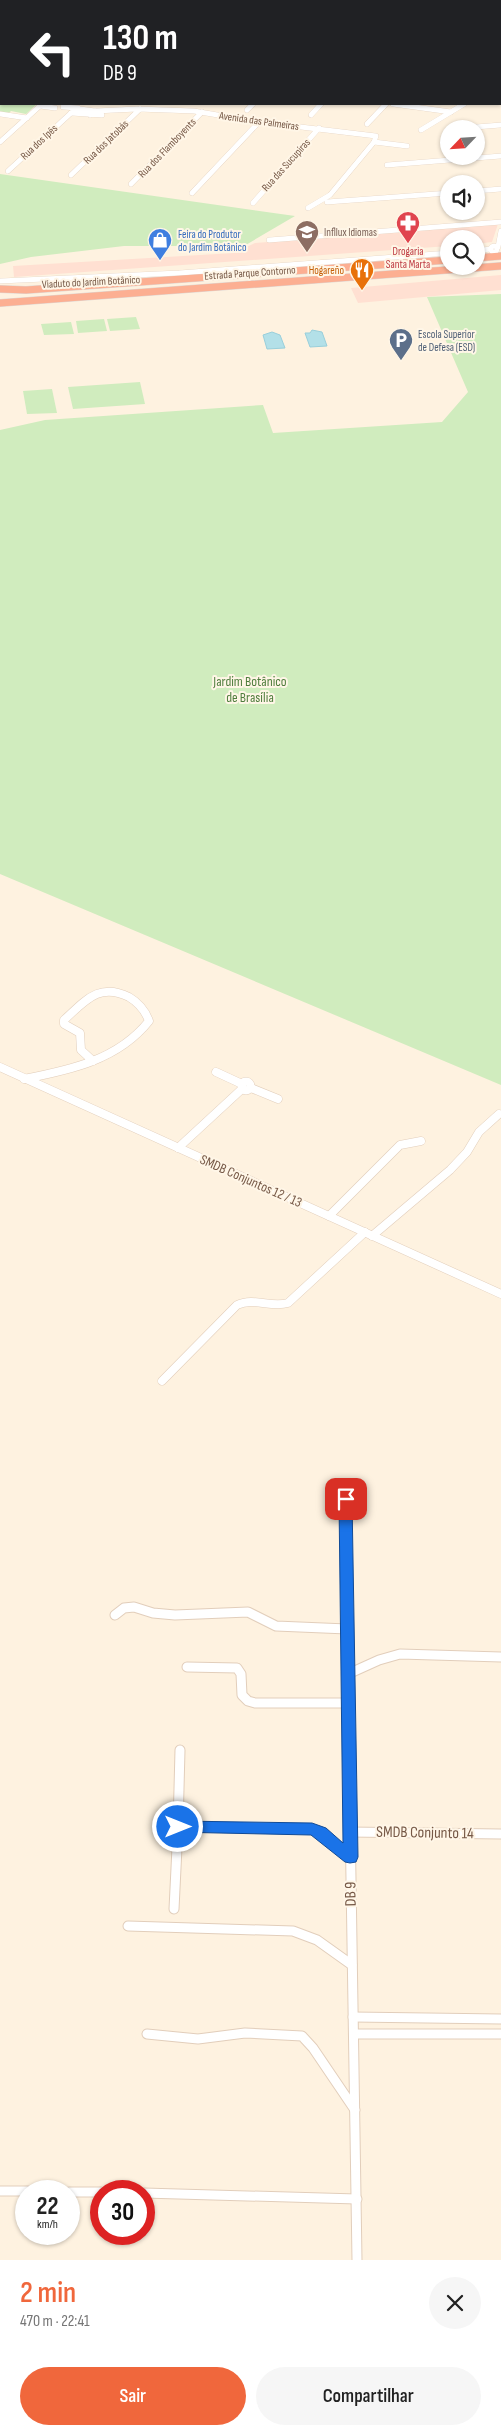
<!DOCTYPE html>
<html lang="pt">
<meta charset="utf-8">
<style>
:root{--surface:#fff;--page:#f6f6f6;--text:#222;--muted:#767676;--accent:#f0673c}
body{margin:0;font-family:"Sofia Sans Condensed",sans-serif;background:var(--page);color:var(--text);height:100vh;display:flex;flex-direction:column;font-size:19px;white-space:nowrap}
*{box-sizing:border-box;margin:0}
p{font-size:16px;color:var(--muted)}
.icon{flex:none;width:28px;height:28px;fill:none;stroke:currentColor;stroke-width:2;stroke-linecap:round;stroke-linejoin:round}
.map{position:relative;height:2260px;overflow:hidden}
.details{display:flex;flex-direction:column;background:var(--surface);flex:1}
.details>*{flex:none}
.top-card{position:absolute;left:0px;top:0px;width:501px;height:105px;box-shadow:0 1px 4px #0004;background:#202124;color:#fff;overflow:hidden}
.needle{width:32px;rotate:245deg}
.tools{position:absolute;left:440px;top:120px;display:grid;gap:10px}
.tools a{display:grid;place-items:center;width:45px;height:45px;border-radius:50%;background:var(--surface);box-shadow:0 1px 4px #0004;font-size:25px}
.speed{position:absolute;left:15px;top:2180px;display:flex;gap:10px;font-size:25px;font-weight:700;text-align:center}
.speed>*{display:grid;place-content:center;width:65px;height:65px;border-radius:50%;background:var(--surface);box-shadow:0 1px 4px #0004;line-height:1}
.speed small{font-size:12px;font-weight:400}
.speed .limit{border:8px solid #d22;background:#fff;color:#111}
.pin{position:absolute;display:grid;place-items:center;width:42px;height:42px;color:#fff;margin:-21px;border-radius:10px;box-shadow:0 2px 8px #0006}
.me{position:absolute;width:55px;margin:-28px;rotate:90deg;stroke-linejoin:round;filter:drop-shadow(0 0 4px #0008)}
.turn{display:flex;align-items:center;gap:18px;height:105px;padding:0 20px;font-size:22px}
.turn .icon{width:65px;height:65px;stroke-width:2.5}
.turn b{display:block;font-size:35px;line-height:42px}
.round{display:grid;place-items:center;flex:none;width:52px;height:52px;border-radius:26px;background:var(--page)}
.overview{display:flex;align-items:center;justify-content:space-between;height:85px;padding:0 20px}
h1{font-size:30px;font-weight:600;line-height:38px;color:var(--accent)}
.action{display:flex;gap:10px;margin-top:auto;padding:10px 20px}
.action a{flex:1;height:58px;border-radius:30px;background:var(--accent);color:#fff;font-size:20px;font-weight:600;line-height:58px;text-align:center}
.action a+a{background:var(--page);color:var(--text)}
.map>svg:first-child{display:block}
</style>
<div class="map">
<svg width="501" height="2260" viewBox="0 0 501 2260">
<rect width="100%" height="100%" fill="#fef2e0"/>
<g fill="#ffe0d2">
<path d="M498 224 492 242 476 244V239H449V246L14 277 13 266 234 253 255 243Z"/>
<path d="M501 275V290L358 303 351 288Z"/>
</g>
<g fill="#d0ecbe">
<path d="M0 60 1 104H37L26 114 11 111 8 114 0 113Z"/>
<path d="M0 174 295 216 244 246H124L31 257 0 264Z"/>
<path d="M501 294V1085L0 874V430L45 420 263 405 273 433 442 422 468 392 427 297Z"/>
<path d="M136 317 140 329 110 331 107 319Z"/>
<path d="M104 319 107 331 78 333 76 321Z"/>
<path d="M71 322 74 334 44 335 41 324Z"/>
<path d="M140 382 145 404 73 409 68 387Z"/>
<path d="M52 389 57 413 27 414 23 391Z"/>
</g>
<g fill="#b3e0e8" stroke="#99cfdb">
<path d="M312 330 322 332 327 346 310 347 305 333H310Z"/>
<path d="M272 332 280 335 285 348 267 349 263 335Z"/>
</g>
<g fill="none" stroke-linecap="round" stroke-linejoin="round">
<g stroke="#e2cebb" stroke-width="5.5">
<g id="minor-far2">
<path d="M261 0 267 1"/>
<path d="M345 0 350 1"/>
<path d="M390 0 392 1"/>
<path d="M200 1 202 0"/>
<path d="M393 104 451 112"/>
<path d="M40 106 55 108"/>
<path d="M63 107 78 108"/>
<path d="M247 110 253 104"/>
<path d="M95 111 137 109 194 111 259 122 376 136 374 142 330 195 308 208"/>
<path d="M0 114 27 118"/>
<path d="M90 115 95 111 80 109 71 113 102 115"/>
<path d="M311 115 321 104"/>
<path d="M367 124 386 104"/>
<path d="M450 129 501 125"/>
<path d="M421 130 464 104"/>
<path d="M0 142 42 104"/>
<path d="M374 142 407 146"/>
<path d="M387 165 501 156"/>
<path d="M8 171 71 113"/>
<path d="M71 175 140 109"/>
<path d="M131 184 202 112"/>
<path d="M476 191 501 189"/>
<path d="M192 193 259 122"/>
<path d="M327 202 449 193"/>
<path d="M253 203 319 128"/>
<path d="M269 240 501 222"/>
<circle cx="494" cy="249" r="3"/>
<path d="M498 247 501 231"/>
<path d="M476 251 490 249"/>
<path d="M0 281 179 273 449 253"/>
</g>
</g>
<g stroke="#e2cebb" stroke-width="9">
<g id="minor-far1">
<path d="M0 1067 501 1294"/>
<path d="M216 1072 242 1084"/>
<path d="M24 1079C70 1070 118 1060 149 1021 145 1010 139 1003 129 997 99 982 85 1001 64 1020V1024L80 1033 81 1050 93 1061"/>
<circle cx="246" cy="1086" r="4.5"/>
<path d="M251 1088 278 1099"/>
<path d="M178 1148 243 1088"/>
<path d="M329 1216 400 1145 421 1141"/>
<path d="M372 1236 450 1170 467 1152 479 1132 499 1114"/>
<path d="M162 1381 237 1305C254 1297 271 1308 288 1303L365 1232"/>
</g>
</g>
<g stroke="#e2cebb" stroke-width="11">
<g id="minor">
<path d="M345 1499 357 2260"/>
<path d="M115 1615 124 1608 134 1607 153 1613 175 1615 248 1612 276 1626 347 1629"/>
<path d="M187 1667 237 1668 241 1674 242 1695 248 1701 255 1703H348"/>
<path d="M348 1674 379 1660 400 1654 501 1657"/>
<path d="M178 1827 180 1750"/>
<path d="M349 1832 501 1834"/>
<path d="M174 1909 178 1827 312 1829 321 1832 350 1857"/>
<path d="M128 1926 293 1931 317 1940 352 1965"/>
<path d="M353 2017 501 2019"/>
<path d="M147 2034 198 2039 245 2033 302 2036 313 2048 355 2110"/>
<path d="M355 2034H501"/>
<path d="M0 2191H28"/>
<path d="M69 2192H101"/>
<path d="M144 2193 357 2199"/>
</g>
</g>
<g stroke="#ded7d3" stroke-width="8">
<g id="highway">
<path d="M476 258 501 256"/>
<path d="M0 289 26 290 449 260"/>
<path d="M0 303 501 266"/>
</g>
</g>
<use href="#minor-far2" stroke="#fff" stroke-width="5"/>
<use href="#minor-far1" stroke="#fff" stroke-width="8"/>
<use href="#minor" stroke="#fff" stroke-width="9"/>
<use href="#highway" stroke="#fcaf92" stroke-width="7"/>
</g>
<path fill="#1a73e8" stroke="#114b97" d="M346 1494 352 1499 358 1857 356 1862 350 1863 345 1862 311 1835 173 1832 171 1827 173 1823 178 1821 312 1823 326 1828 343 1843 339 1499Z"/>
<defs>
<g id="pharmacy-pin" transform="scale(1.25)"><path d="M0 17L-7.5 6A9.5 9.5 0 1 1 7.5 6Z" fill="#e0444e" stroke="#fff6e7"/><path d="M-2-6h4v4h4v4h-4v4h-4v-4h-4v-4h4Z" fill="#fff"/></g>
<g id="school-pin" transform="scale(1.25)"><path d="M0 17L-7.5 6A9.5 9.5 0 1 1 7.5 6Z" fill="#8d6e63" stroke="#fff6e7"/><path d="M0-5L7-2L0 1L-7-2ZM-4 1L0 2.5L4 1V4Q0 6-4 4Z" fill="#fff"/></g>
<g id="shop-pin" transform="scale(1.25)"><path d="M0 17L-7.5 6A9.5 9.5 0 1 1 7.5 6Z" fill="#3f7fe0" stroke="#fff6e7"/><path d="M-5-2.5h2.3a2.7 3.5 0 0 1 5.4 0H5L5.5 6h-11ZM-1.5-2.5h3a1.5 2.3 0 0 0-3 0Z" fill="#fff"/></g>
<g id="restaurant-pin" transform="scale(1.25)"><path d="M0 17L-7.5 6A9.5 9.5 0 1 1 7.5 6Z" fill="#e8710a" stroke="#fff6e7"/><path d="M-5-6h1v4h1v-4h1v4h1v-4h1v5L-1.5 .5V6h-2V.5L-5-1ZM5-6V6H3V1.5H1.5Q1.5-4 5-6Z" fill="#fff"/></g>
<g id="parking-pin" transform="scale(1.25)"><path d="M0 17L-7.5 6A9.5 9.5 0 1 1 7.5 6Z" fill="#5c6f8a" stroke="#fff6e7"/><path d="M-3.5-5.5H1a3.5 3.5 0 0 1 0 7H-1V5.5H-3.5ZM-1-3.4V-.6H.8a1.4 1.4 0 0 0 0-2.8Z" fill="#fff"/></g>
</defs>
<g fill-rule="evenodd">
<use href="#pharmacy-pin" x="408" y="223"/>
<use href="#school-pin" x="307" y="232"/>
<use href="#shop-pin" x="160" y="240"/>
<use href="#restaurant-pin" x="362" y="270"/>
<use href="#parking-pin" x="401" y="340"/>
</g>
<g text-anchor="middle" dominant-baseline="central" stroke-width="4" stroke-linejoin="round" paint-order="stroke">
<g font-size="11" fill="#765846" stroke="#fff6e7">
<text transform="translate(259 121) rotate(8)">Avenida das Palmeiras</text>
<text transform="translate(39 142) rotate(-43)">Rua dos Ipês</text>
<text transform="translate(106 142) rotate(-44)">Rua dos Jatobás</text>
<text transform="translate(167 148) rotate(-46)">Rua dos Flamboyents</text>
<text transform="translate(286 165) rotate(-48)">Rua das Sucupiras</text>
<text transform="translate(250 273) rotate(-4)">Estrada Parque Contorno</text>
<text transform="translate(91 282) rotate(-3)">Viaduto do Jardim Botânico</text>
</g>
<g font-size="11" fill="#785e54" stroke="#fff6e7" text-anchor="start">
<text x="324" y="232">Infllux Idiomas</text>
</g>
<g font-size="11" fill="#366cbe" stroke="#fff6e7" text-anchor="start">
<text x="178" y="234">Feira do Produtor<tspan x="178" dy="13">do Jardim Botânico</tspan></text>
</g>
<g font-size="11" fill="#be3a42" stroke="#fff6e7">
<text x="408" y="251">Drogaria<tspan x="408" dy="13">Santa Marta</tspan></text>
</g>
<g font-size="11" fill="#c56008" stroke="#fff6e7" text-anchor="end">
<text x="344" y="270">Hogareño</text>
</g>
<g font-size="11" fill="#4e5e75" stroke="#fff6e7" text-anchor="start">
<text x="418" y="334">Escola Superior<tspan x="418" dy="13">de Defesa (ESD)</tspan></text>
</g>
<g font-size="14" fill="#4f7d3d" stroke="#fff6e7">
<text x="250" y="681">Jardim Botânico<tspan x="250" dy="16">de Brasília</tspan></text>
</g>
<g font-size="14" fill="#765846" stroke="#fff6e7">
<text transform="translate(251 1181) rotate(24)">SMDB Conjuntos 12 / 13</text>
</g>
<g font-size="16" fill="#765846" stroke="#fff6e7">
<text transform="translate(425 1833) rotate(1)">SMDB Conjunto 14</text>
<text transform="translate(351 1894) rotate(-91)">DB 9</text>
</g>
</g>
</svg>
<div class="tools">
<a><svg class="needle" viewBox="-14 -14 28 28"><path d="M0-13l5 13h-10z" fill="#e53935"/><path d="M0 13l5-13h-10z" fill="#767676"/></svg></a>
<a><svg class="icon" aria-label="sound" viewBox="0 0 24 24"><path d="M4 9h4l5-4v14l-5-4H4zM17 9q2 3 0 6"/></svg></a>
<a><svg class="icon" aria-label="search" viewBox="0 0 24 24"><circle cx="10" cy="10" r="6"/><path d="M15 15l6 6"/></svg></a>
</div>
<div class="speed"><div>22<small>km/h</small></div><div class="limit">30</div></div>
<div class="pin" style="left:346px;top:1499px;background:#d93025"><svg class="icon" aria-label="arrive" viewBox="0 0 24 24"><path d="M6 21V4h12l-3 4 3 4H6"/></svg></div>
<svg class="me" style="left:178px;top:1827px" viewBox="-20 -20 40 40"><circle r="17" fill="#1a73e8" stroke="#fff" stroke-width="3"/><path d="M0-11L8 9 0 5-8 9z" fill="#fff"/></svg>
<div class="top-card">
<div class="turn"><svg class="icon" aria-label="left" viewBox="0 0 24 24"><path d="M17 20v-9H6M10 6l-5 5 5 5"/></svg><div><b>130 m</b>DB 9</div></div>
</div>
</div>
<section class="details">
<div class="overview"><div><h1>2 min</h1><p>470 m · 22:41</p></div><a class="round"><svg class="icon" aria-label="close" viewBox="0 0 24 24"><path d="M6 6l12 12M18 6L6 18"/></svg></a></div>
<div class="action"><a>Sair</a><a>Compartilhar</a></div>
</section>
